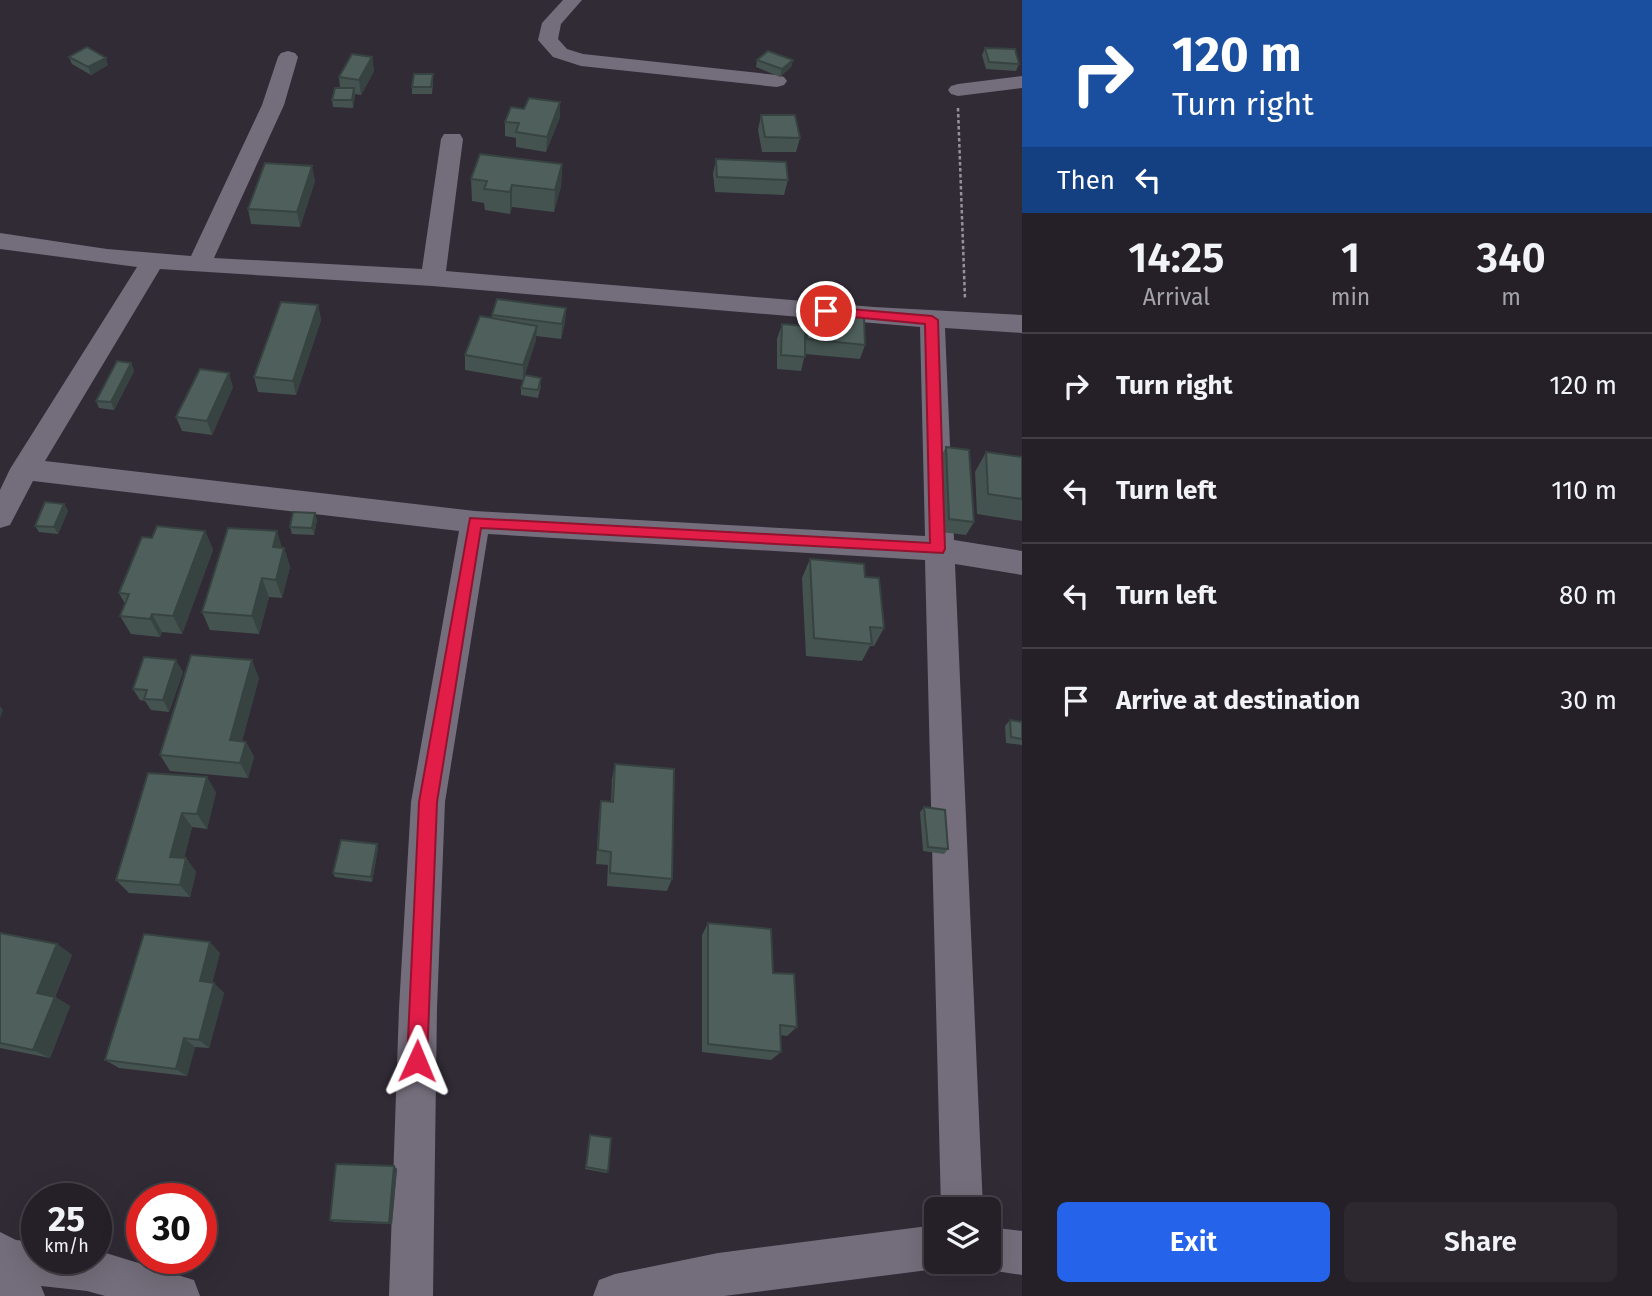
<!DOCTYPE html>
<style>
:root{--surface:#252028;--page:#2d2830;--text:#f1f3f6;--muted:#a3a3a8;--line:#423e45;--accent:#2563eb}
body{margin:0;font-family:"Fira Sans",sans-serif;background:var(--page);color:var(--text);height:100vh;display:flex;flex-direction:column;font-size:26px;white-space:nowrap}
*{box-sizing:border-box;margin:0}
p{font-size:23px;color:var(--muted)}
.icon{flex:none;width:38px;height:38px;fill:none;stroke:currentColor;stroke-width:2;stroke-linecap:round;stroke-linejoin:round}
.map{position:relative;flex:1;overflow:hidden}
.drawer{display:flex;flex-direction:column;background:var(--surface);width:630px}
.drawer>*{flex:none}
.guide{background:#1a4fa0;color:#fff;overflow:hidden}
.tools{position:absolute;left:924px;top:1197px;display:grid;gap:14px}
.tools a{display:grid;place-items:center;width:77px;height:77px;border-radius:10px;background:var(--surface);box-shadow:0 7px 28px #0002,0 0 0 2px var(--line);font-size:35px}
.speed{position:absolute;left:21px;top:1183px;display:flex;gap:14px;font-size:35px;font-weight:700;text-align:center}
.speed>*{display:grid;place-content:center;width:91px;height:91px;border-radius:50%;background:var(--surface);box-shadow:0 7px 28px #0002,0 0 0 2px var(--line);line-height:1}
.speed small{font-size:18px;font-weight:400}
.speed .limit{border:10px solid #d22;background:#fff;color:#111}
.pin{position:absolute;display:grid;place-items:center;width:60px;height:60px;color:#fff;margin:-30px;border:4px solid #fff;border-radius:50%;box-shadow:0 2px 7px #0007}
.me{position:absolute;width:77px;margin:-38px;rotate:1deg;stroke-linejoin:round;filter:drop-shadow(0 0 5px #0008)}
.turn{display:flex;align-items:center;gap:24px;height:147px;padding:0 35px;font-size:32px}
.turn .icon{width:91px;height:91px;stroke-width:2.5}
.turn b{display:block;font-size:49px;line-height:60px}
.then{display:flex;align-items:center;height:66px;padding:0 35px;background:#0003;gap:14px;font-size:26px}
.eta{display:flex;justify-content:space-evenly;align-items:center;height:119px;text-align:center}
.eta b{font-size:42px;font-weight:600;line-height:49px}
.button{display:flex;gap:14px;margin-top:auto;padding:14px 35px}
.button a{flex:1;height:80px;border-radius:10px;background:var(--accent);color:#fff;font-size:28px;font-weight:600;line-height:80px;text-align:center}
.button a+a{background:var(--page);color:var(--text)}
ul{padding:0;list-style:none}
li{display:flex;align-items:center;gap:21px;height:105px;padding:0 35px;border-top:2px solid var(--line)}
li div{flex:1}
li b{display:block;font-size:26px}
li em{font-style:normal}
main{display:flex;flex:1;min-height:0}
.map>svg:first-child{display:block}
</style>
<main>
<div class="map">
<svg width="1022" height="1296" viewBox="0 0 1022 1296">
<rect width="100%" height="100%" fill="#312b36"/>
<g fill="none" stroke-linecap="round" stroke-linejoin="round">
<path stroke="#96919a" stroke-width="2.5" stroke-dasharray="3.5 2.5" stroke-linecap="butt" d="M958 108 965 299"/>
<g fill="#746d7b" fill-rule="evenodd">
<path d="M563 0H582L561 24 558 39 567 49 583 54 777 75 784 77 787 81 784 85 777 87 581 66 553 57 538 40 542 23Z"/>
<path d="M288 51 295 53 298 57 284 105 214 258 422 269 441 139 444 134H460L463 139 446 271 874 307 1022 315V333L945 328 954 540 1022 551V575L955 564 983 1209H941L925 560 488 534 445 802 437 1008 433 1296H389L399 1008 411 802 459 531 33 481 10 525 0 528V490L10 469 137 267 0 249V233L107 249 191 256 262 105 278 57 281 53ZM160 269 432 286 920 327 925 536 475 511 45 461Z"/>
<path d="M1022 76V88L958 96 951 94 948 90 951 86 958 84Z"/>
<path d="M936 1225V1262H951L936 1269 724 1296H593L599 1280 615 1274 718 1253Z"/>
<path d="M989 1227 1022 1231V1275L989 1270 974 1263 989 1262Z"/>
<path d="M0 1232 16 1240 37 1242V1258H96V1250L194 1280 200 1296H105L87 1291 41 1286 45 1296H0Z"/>
</g>
</g>
<g fill="#44534f">
<path d="M985 48 1019 64 1016 71 986 69 982 55Z"/>
<path d="M69 57 108 65 91 75 72 64Z"/>
<path d="M372 57 374 71 361 95 355 94 353 108 333 107 332 100 340 88 339 77Z"/>
<path d="M757 60H793L791 67 780 77 756 67Z"/>
<path d="M433 74V82L432 94H412V87Z"/>
<path d="M560 102V117L546 152 516 147V138L505 136V122L524 109Z"/>
<path d="M761 115 800 138 796 152H762L758 130Z"/>
<path d="M716 159 788 180 784 195 715 192 713 174Z"/>
<path d="M562 164 561 186 554 212 512 207 510 214 485 210 484 203 472 201 471 179Z"/>
<path d="M315 181 300 227 251 224 248 209Z"/>
<path d="M318 305 321 320 296 395 258 392 254 377Z"/>
<path d="M566 308 565 322 561 339 536 336V340L523 380 465 370V355L492 318V315Z"/>
<path d="M807 311 865 345 860 359 805 354 801 371 777 369V339L782 324 803 326Z"/>
<path d="M131 363 134 371 114 410 99 408 96 401Z"/>
<path d="M541 385 538 398 521 395V388Z"/>
<path d="M233 387 212 435 182 431 176 417Z"/>
<path d="M946 447 974 522 966 535 941 532 938 461Z"/>
<path d="M986 452 1022 457V521L977 514 975 472Z"/>
<path d="M64 504 68 511 58 534 39 532 35 526Z"/>
<path d="M317 520 314 535 292 534 290 527Z"/>
<path d="M205 531 213 550 182 634 162 632 160 637 131 634 120 616 125 604 119 593 152 538Z"/>
<path d="M282 548H284L290 567 282 598 269 597 259 634 210 630 202 612Z"/>
<path d="M810 559 865 577 884 628 874 646H870L862 661 806 656 802 578Z"/>
<path d="M183 672 169 712 151 710 145 701 140 700 133 689Z"/>
<path d="M259 678 242 741 246 742 254 757 248 778 170 771 160 755Z"/>
<path d="M1010 720 1022 722V745L1006 743 1005 726Z"/>
<path d="M615 764 672 879 667 891 607 886 608 865 596 864 599 816 601 801 611 802 612 779Z"/>
<path d="M148 773 216 792 207 829 192 827 184 858H186L196 872 190 897 129 893 116 880Z"/>
<path d="M924 807 948 849 944 854 923 851 920 812Z"/>
<path d="M377 844 378 848 372 882 335 877 333 873Z"/>
<path d="M708 923 773 973 797 1027 787 1036 780 1035 781 1052 771 1060 702 1052V935Z"/>
<path d="M0 933 57 944 72 955 55 997 70 1006 50 1058 0 1048Z"/>
<path d="M220 953 212 983 224 993 209 1048 195 1047 187 1076 119 1068 105 1060Z"/>
<path d="M590 1135 608 1171 607 1173 585 1169Z"/>
<path d="M394 1166 397 1169 392 1224 334 1222 330 1220Z"/>
</g>
<g fill="#374340">
<path d="M372 57 374 71 361 95 359 80Z"/>
<path d="M106 58 108 65 91 75 88 67Z"/>
<path d="M793 60 791 67 780 77 782 69Z"/>
<path d="M354 88 355 96 353 108 352 100Z"/>
<path d="M560 102V117L546 152 547 137Z"/>
<path d="M562 164 561 186 554 212 555 190Z"/>
<path d="M312 166 315 181 300 227 297 212Z"/>
<path d="M512 185V207L510 214V192Z"/>
<path d="M318 305 321 320 296 395 293 381Z"/>
<path d="M566 308 565 322 561 339 562 324Z"/>
<path d="M537 326 536 340 523 380V365Z"/>
<path d="M131 363 134 371 114 410 111 402Z"/>
<path d="M229 373 233 387 212 435 207 421Z"/>
<path d="M64 504 68 511 58 534 54 527Z"/>
<path d="M315 513 317 520 314 535 312 528Z"/>
<path d="M205 531 213 550 182 634 173 616Z"/>
<path d="M277 531 283 551 273 547Z"/>
<path d="M284 548 290 567 282 598 276 580Z"/>
<path d="M262 578 269 597 259 634 252 616Z"/>
<path d="M152 614 162 632 160 637 150 619Z"/>
<path d="M176 660 183 672 169 712 163 700Z"/>
<path d="M252 660 259 678 238 756 230 740Z"/>
<path d="M0 706 3 710 0 718Z"/>
<path d="M246 742 254 757 248 778 240 763Z"/>
<path d="M207 777 216 792 207 829 197 814Z"/>
<path d="M182 813 192 827 181 870 170 857Z"/>
<path d="M377 844 378 848 372 882 371 877Z"/>
<path d="M186 858 196 872 190 897 180 885Z"/>
<path d="M210 942 220 953 210 991 200 981Z"/>
<path d="M57 944 72 955 52 1003 37 993Z"/>
<path d="M214 983 224 993 209 1048 199 1040Z"/>
<path d="M55 997 70 1006 50 1058 33 1050Z"/>
<path d="M184 1038 195 1047 187 1076 176 1069Z"/>
<path d="M394 1166 397 1169 392 1224 389 1223Z"/>
</g>
<g fill="#4f605c" stroke="#374340" stroke-width="2">
<path d="M87 47 106 58 88 67 69 57Z"/>
<path d="M985 48 1015 49 1019 64 989 62Z"/>
<path d="M768 51 793 60 782 69 757 60Z"/>
<path d="M352 54 372 57 359 80 339 77Z"/>
<path d="M414 74H433L431 87H412Z"/>
<path d="M335 88H354L352 100H332Z"/>
<path d="M529 98 560 102 547 137 516 132 519 123 505 122 511 107 524 109Z"/>
<path d="M761 115H795L800 138 765 137Z"/>
<path d="M480 154 562 164 555 190 512 185 510 192 484 189 487 181 471 179Z"/>
<path d="M716 159 786 162 788 180 717 177Z"/>
<path d="M265 163 312 166 297 212 248 209Z"/>
<path d="M497 299 566 308 562 324 492 315Z"/>
<path d="M281 302 318 305 293 381 254 377Z"/>
<path d="M807 311 864 317 865 345 807 339Z"/>
<path d="M480 316 537 326 523 365 465 355Z"/>
<path d="M782 324 805 326V357L781 355Z"/>
<path d="M117 361 131 363 111 402 96 401Z"/>
<path d="M200 369 229 373 207 421 176 417Z"/>
<path d="M525 375 541 378 538 390 521 388Z"/>
<path d="M946 447 969 450 974 522 949 519Z"/>
<path d="M986 452 1022 457V499L988 494Z"/>
<path d="M45 502 64 504 54 527 35 526Z"/>
<path d="M293 512 315 513 312 528 290 527Z"/>
<path d="M157 526 205 531 173 616 152 614 150 619 120 616 129 594 119 593 142 537 152 538Z"/>
<path d="M228 528 277 531 273 547 284 548 276 580 262 578 252 616 202 612Z"/>
<path d="M810 559 864 564 865 577 879 578 884 628 870 627 872 644 814 638Z"/>
<path d="M191 655 252 660 230 740 246 742 240 763 160 755Z"/>
<path d="M144 657 176 660 163 700 144 699 147 690 133 689Z"/>
<path d="M1010 720 1022 722V739L1011 737Z"/>
<path d="M615 764 674 769 672 879 610 873 611 852 598 850 601 801 613 802Z"/>
<path d="M148 773 207 777 197 814 182 813 170 857 186 858 180 885 116 880Z"/>
<path d="M924 807 945 810 948 849 928 847Z"/>
<path d="M341 840 377 844 371 877 333 873Z"/>
<path d="M708 923 771 929 773 973 794 974 797 1027 780 1025 781 1052 708 1044Z"/>
<path d="M0 933 57 944 37 993 55 997 33 1050 0 1043Z"/>
<path d="M144 934 210 942 200 981 214 983 199 1040 184 1038 176 1069 105 1060Z"/>
<path d="M590 1135 611 1138 608 1171 586 1167Z"/>
<path d="M336 1164 394 1166 389 1223 330 1220Z"/>
</g>
<path fill="#e11d48" stroke="#92132f" stroke-width="2" d="M826 307 932 316 938 320 945 549 943 553 481 528 437 802 427 1061 424 1068 417 1071 410 1068 407 1061 419 802 470 518 930 543 925 324 822 314V308Z"/>
</svg>
<div class="tools">
<a><svg class="icon" aria-label="layers" viewBox="0 0 24 24"><path d="M12 4l9 5-9 5-9-5zM3 14l9 5 9-5"/></svg></a>
</div>
<div class="speed"><div>25<small>km/h</small></div><div class="limit">30</div></div>
<div class="pin" style="left:826px;top:311px;background:#d93025"><svg class="icon" aria-label="arrive" viewBox="0 0 24 24"><path d="M6 21V4h12l-3 4 3 4H6"/></svg></div>
<svg class="me" style="left:417px;top:1061px" viewBox="-20 -20 40 40"><path d="M0-17L14 15 0 8-14 15z" fill="#e11d48" stroke="#fff" stroke-width="4"/></svg>
</div>
<section class="drawer">
<div class="guide">
<div class="turn"><svg class="icon" aria-label="right" viewBox="0 0 24 24"><path d="M7 20v-9h11M14 6l5 5-5 5"/></svg><div><b>120 m</b>Turn right</div></div>
<div class="then">Then<svg class="icon" aria-label="left" viewBox="0 0 24 24"><path d="M17 20v-9H6M10 6l-5 5 5 5"/></svg></div>
</div>
<div class="eta">
<div><b>14:25</b><p>Arrival</p></div>
<div><b>1</b><p>min</p></div>
<div><b>340</b><p>m</p></div>
</div>
<ul>
<li><svg class="icon" aria-label="right" viewBox="0 0 24 24"><path d="M7 20v-9h11M14 6l5 5-5 5"/></svg><div><b>Turn right</b></div><em>120 m</em></li>
<li><svg class="icon" aria-label="left" viewBox="0 0 24 24"><path d="M17 20v-9H6M10 6l-5 5 5 5"/></svg><div><b>Turn left</b></div><em>110 m</em></li>
<li><svg class="icon" aria-label="left" viewBox="0 0 24 24"><path d="M17 20v-9H6M10 6l-5 5 5 5"/></svg><div><b>Turn left</b></div><em>80 m</em></li>
<li><svg class="icon" aria-label="arrive" viewBox="0 0 24 24"><path d="M6 21V4h12l-3 4 3 4H6"/></svg><div><b>Arrive at destination</b></div><em>30 m</em></li>
</ul>
<div class="button"><a>Exit</a><a>Share</a></div>
</section>
</main>
